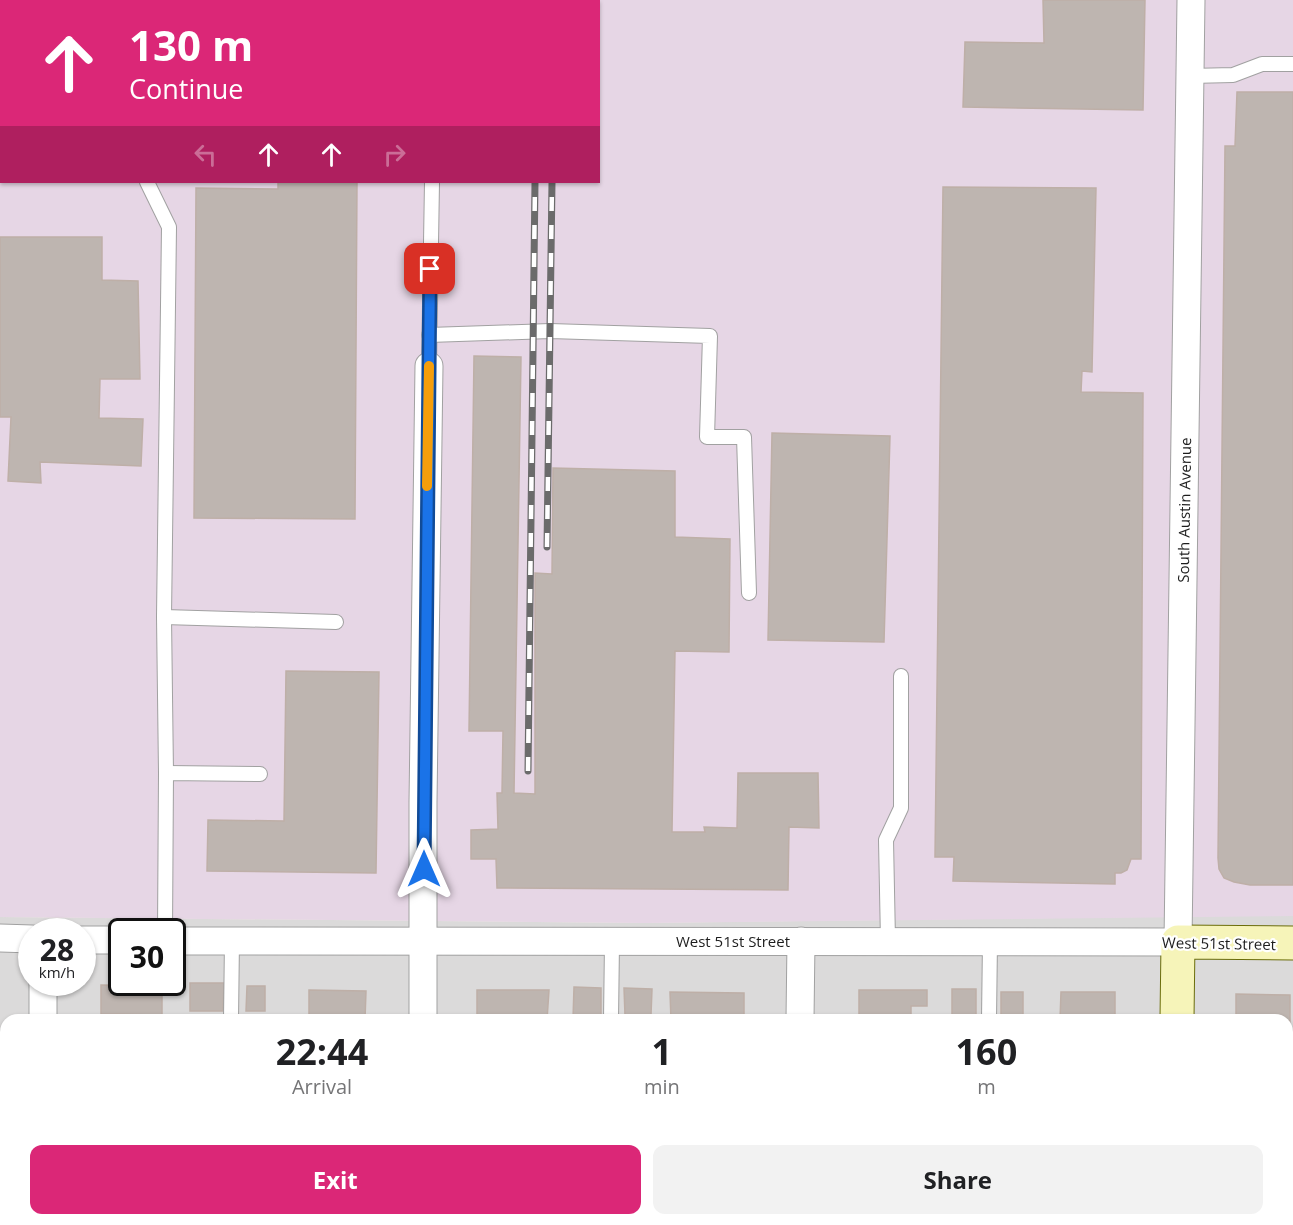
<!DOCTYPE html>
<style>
:root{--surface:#fff;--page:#f2f2f2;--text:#202124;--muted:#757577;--accent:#db2777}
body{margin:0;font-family:"Open Sans",sans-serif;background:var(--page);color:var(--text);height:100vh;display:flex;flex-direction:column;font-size:22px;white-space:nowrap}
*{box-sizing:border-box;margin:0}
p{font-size:20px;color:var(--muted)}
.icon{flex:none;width:33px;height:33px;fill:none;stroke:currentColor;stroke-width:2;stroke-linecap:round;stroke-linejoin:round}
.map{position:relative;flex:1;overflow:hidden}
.sheet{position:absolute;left:0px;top:1014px;width:1293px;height:212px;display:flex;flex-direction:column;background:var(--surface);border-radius:18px 18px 0 0;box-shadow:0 2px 4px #0004}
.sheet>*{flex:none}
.banner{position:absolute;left:0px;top:0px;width:600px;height:183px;box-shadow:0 2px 4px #0004;background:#db2777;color:#fff;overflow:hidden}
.speed{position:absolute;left:18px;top:918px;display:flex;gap:12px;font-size:30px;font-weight:700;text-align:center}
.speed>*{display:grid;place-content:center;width:78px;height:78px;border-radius:50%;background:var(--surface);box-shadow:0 2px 4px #0004;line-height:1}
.speed small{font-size:15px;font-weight:400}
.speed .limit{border:3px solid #111;border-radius:9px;background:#fff;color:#111}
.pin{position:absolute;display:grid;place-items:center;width:51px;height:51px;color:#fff;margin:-26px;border-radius:12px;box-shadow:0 3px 9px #0006}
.me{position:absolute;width:66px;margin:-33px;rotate:0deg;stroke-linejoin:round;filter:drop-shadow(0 0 4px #0008)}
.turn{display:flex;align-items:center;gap:21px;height:126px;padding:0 30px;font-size:27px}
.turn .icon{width:78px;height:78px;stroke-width:2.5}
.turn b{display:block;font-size:42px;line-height:51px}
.lanes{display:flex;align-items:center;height:57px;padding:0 30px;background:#0003;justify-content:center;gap:30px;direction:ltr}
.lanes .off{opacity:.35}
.eta{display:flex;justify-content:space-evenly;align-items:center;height:102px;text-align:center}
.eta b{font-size:36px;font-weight:700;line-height:42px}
.button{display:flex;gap:12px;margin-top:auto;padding:12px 30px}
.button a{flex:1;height:69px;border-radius:12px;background:var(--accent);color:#fff;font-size:24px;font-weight:700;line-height:69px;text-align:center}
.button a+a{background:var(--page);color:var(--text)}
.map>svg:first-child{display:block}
</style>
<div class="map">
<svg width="1293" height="1225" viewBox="0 0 1293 1225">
<rect width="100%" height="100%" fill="#eee9e3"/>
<path fill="#dbdada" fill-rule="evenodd" d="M1222 916H1293V1225H0V917L645 923ZM32 932H82V982H32ZM122 932H172V982H122ZM6 1020H1287V1220H6Z"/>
<path fill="#e6d6e5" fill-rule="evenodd" d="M0 0H1293V916L645 923 0 917ZM2 2H598V182H2Z"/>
<g fill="#beb5b0" stroke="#beafa7" stroke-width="1.5">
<path d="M1043 0H1145L1143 110 963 107 965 42 1044 43Z"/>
<path d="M1237 92H1293V885H1250L1234 882 1224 878 1219 869 1218 858 1225 146H1235Z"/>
<path d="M278 182H357L355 519 194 518 196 188 278 189Z"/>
<path d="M943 187 1096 188 1092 372 1082 371 1081 392 1143 393 1141 859H1131L1127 870 1121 873H1115V884L953 881 954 857H935Z"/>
<path d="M0 237H102V280L138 281 140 379H100L99 418 143 419 141 466 40 462 41 483 8 481 11 417H0Z"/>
<path d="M474 356 521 357 514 793 535 794V573L552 574 553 468 675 471V537L730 539 729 652 675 651 672 832H705L704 827 737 828 738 773H818L819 828 789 827 788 890 497 888 496 859H471V830L498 829 497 793H502L503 731H469Z"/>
<path d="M772 433 890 436 884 642 768 640Z"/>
<path d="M286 671 379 672 376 873 207 871 208 820 284 821Z"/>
<path d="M190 983H224L223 1011H190Z"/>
<path d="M101 985 162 986V1015L101 1014Z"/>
<path d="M247 986H265V1011H246Z"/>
<path d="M574 987 601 988V1019H573Z"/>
<path d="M624 988 652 989 651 1015H625Z"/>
<rect x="952" y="989" width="24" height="29"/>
<path d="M309 990 366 991 365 1020H309Z"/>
<path d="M477 990H549L547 1020 477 1018Z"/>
<path d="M859 990H927V1006H911V1017H859Z"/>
<path d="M670 992 744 993V1020H671Z"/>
<rect x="1001" y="992" width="22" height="27"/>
<path d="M1061 992H1115V1020H1060Z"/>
<path d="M1236 994 1290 995V1023H1287V1020H1236Z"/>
<rect x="1287" y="1190" width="6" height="23"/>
<path d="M241 1220H270V1224H240Z"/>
<rect x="309" y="1220" width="56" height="5"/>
<rect x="483" y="1220" width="45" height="5"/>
<rect x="568" y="1220" width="26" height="5"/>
<path d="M856 1220H909V1222L856 1221Z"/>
<rect x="1223" y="1220" width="64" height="5"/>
<path d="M686 1222 738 1223V1225H686Z"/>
</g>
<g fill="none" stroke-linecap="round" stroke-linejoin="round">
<g stroke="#a1a1a1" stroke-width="16">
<g id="lane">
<path d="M12 2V0"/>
<path d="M170 2V0"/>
<path d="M1190 76 1233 75 1262 64H1293"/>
<path d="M0 153H2"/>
<path d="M147 182 169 227 164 617 166 773"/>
<path d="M429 335 550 331 710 336 707 437H744L749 593"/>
<path d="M429 366 432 182"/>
<path d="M164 617 336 622"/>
<path d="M165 932 166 773 260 774"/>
<path d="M888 941 886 840 901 808V676"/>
<path d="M231 1020 232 940"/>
<path d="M611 1020 612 943"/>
<path d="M989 1020 990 941"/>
<path d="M229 1225V1220"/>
<path d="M608 1225V1220"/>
<path d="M985 1225V1220"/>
</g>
</g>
<g stroke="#a1a1a1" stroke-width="29">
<g id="street">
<path d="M0 938 32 939"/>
<path d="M82 940H122"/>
<path d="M172 941 1178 942 1191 0"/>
<path d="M43 1020V982"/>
<path d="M423 1020V802L429 366"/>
<path d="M800 1020 801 941"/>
<path d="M41 1225V1220"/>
<path d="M420 1225V1220"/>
<path d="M797 1225V1220"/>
</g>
</g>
<g stroke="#6b6d0b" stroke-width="35">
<g id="secondary">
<path d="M1177 1020 1178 942 1293 943"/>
<path d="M1175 1225V1220"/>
</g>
</g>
<use href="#lane" stroke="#fff" stroke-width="14"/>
<use href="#street" stroke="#fff" stroke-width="27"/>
<use href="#secondary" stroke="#f6f4b9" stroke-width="33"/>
<g stroke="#6b6b6b" stroke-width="7">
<g id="rail">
<path d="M552 0V2"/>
<path d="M538 2V0"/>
<path d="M547 547 552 182"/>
<path d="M528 771 535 182"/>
</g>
</g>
<use href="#rail" stroke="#fff" stroke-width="4.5" stroke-dasharray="14" stroke-linecap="butt"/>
</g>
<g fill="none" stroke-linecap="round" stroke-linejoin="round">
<g stroke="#114b97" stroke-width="15">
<path id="route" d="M424 869 430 269"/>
</g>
<use href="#route" stroke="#1a73e8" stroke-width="10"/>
<path stroke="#f59e0b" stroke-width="10" d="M427 486 429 366"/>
</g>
<g text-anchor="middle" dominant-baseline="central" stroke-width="4.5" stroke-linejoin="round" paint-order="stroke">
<g font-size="15" fill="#1d1d1d" stroke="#fff">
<text transform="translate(1184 510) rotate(-89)">South Austin Avenue</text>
<text x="733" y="941">West 51st Street</text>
<text transform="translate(1219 943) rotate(1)">West 51st Street</text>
</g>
</g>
</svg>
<div class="speed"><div>28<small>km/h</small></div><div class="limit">30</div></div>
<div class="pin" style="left:430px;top:269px;background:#d93025"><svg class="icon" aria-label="arrive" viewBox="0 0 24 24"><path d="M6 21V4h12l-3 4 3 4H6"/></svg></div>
<svg class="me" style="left:424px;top:869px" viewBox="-20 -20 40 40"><path d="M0-17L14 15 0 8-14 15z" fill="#1a73e8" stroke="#fff" stroke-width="4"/></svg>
<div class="banner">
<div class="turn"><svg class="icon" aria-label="ahead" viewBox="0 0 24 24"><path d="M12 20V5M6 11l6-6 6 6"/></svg><div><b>130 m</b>Continue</div></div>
<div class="lanes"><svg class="icon off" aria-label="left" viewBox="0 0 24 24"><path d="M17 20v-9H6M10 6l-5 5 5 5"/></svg><svg class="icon" aria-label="ahead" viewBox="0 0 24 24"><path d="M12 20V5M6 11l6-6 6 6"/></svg><svg class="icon" aria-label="ahead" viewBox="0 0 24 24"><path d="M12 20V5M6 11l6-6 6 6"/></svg><svg class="icon off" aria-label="right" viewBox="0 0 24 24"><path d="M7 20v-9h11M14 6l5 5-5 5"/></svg></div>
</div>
<section class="sheet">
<div class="eta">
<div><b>22:44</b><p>Arrival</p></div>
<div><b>1</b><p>min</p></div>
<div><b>160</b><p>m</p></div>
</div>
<div class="button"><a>Exit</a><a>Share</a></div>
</section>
</div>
